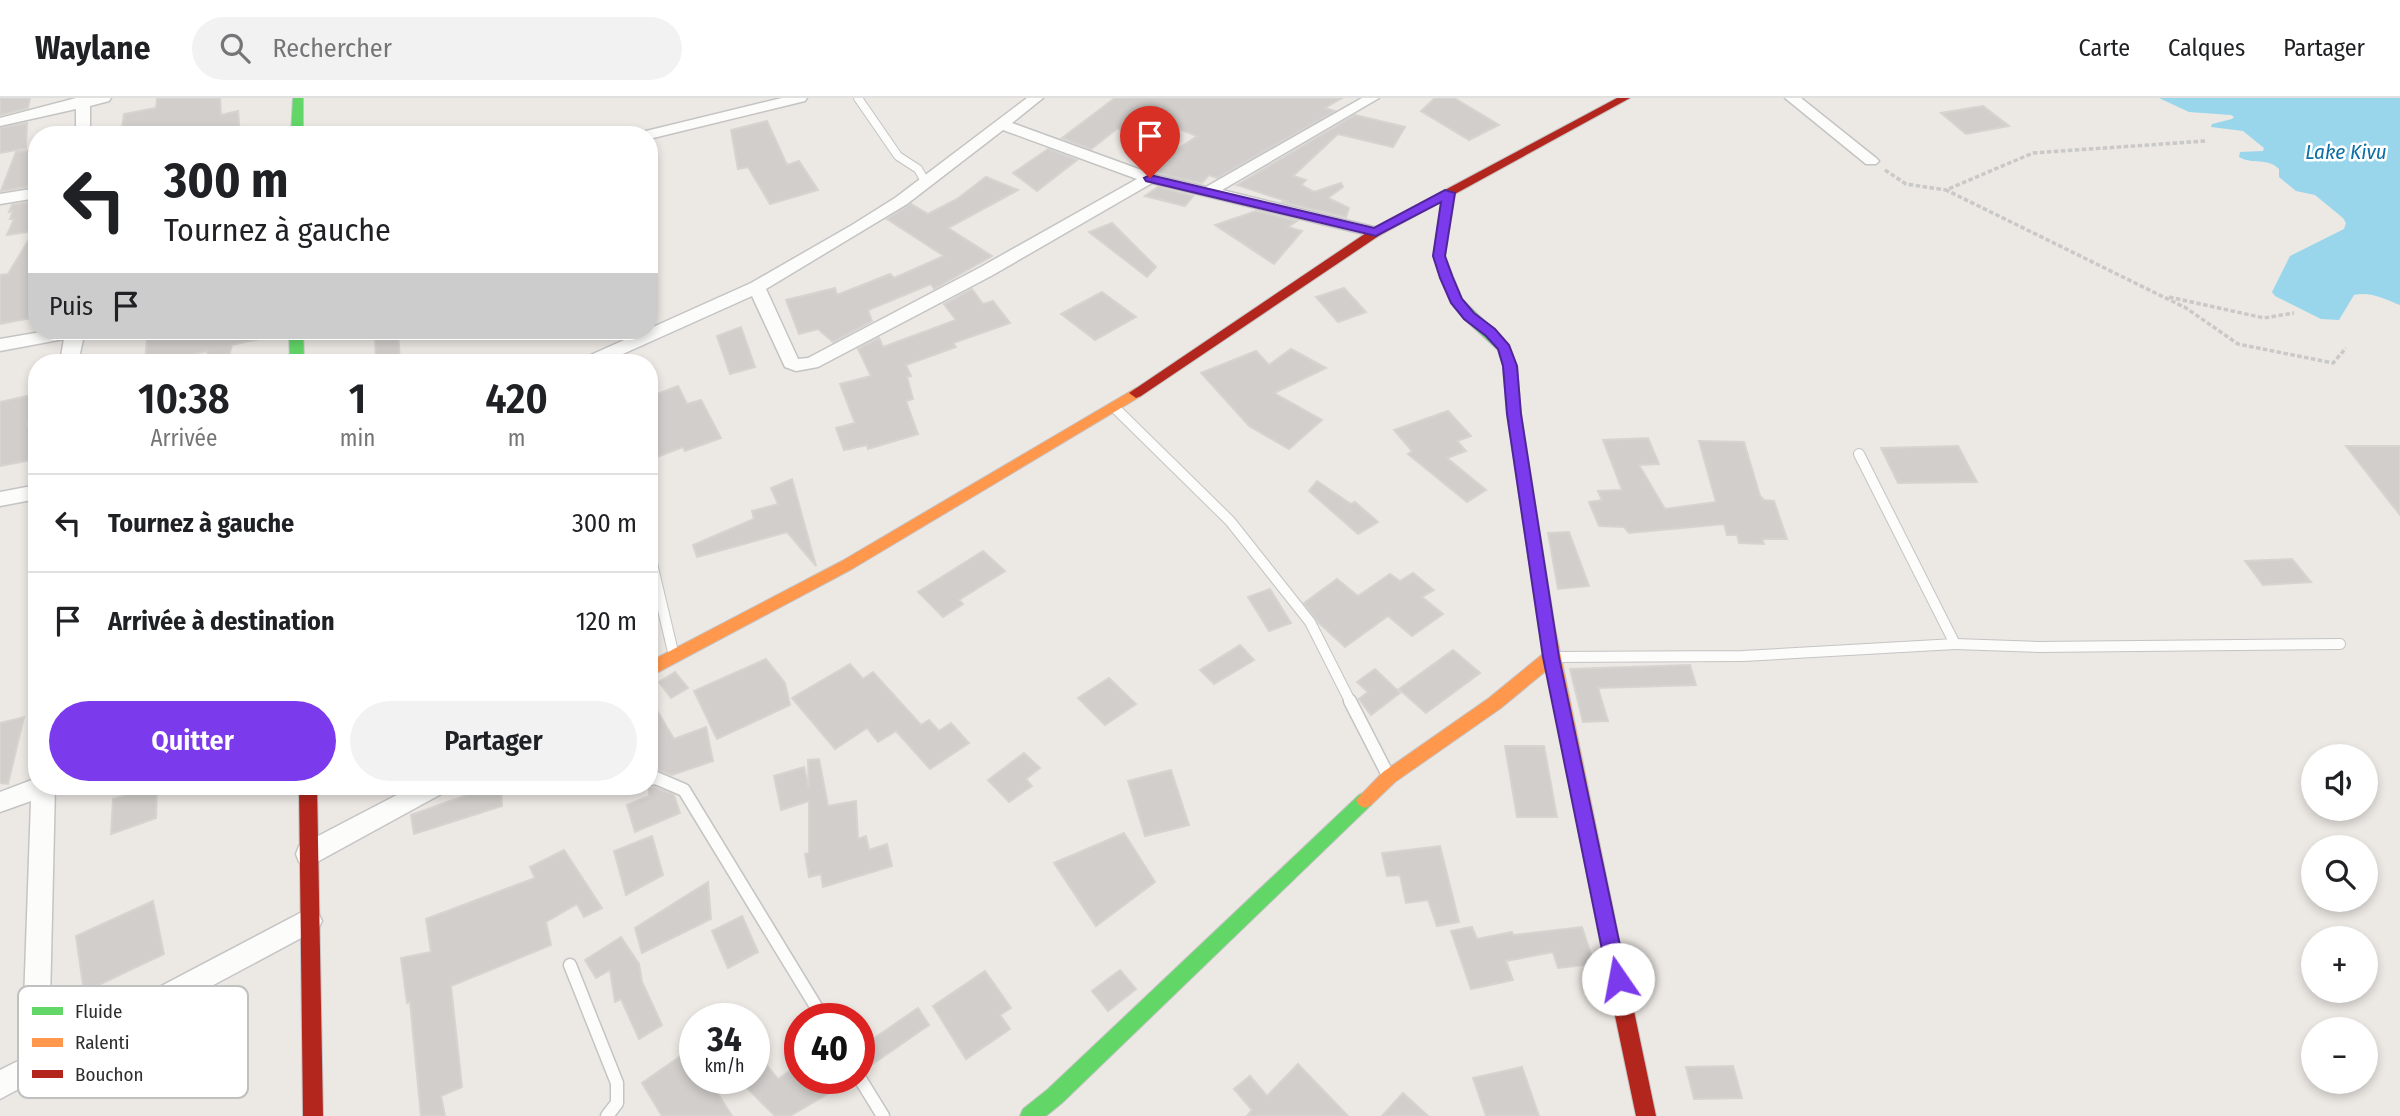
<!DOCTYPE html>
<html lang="fr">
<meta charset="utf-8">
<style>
:root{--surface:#fff;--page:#f2f2f2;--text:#202124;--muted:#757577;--line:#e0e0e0;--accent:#7c3aed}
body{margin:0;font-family:"Fira Sans Condensed",sans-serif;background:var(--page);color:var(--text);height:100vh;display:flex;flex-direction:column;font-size:26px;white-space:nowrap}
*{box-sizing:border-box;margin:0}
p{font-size:23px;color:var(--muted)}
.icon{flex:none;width:38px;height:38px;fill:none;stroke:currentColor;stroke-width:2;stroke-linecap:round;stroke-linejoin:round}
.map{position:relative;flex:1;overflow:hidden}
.details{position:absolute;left:28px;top:256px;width:630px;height:441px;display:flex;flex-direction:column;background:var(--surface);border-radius:28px;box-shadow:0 4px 10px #0003}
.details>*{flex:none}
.hud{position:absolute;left:28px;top:28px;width:630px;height:214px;border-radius:28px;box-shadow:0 4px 10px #0003;background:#fff;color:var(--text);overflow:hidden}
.fabs{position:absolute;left:2301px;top:646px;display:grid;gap:14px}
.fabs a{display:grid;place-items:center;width:77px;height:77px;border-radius:50%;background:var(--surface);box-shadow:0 4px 10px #0003;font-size:35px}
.speed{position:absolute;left:679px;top:905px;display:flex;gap:14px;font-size:35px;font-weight:700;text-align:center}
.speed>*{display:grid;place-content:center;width:91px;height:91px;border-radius:50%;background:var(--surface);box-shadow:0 4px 10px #0003;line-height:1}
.speed small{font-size:18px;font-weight:400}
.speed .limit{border:10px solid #d22;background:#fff;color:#111}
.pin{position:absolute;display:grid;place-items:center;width:60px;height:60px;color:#fff;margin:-72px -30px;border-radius:50% 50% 50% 0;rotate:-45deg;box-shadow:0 0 7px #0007}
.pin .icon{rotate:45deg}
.me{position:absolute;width:77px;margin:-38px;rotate:348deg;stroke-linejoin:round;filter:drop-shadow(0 0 5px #0008)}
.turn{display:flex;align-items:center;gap:24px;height:147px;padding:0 21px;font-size:32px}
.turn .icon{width:91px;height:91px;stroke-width:2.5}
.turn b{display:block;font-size:49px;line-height:60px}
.then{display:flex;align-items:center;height:66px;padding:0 21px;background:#0003;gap:14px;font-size:26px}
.eta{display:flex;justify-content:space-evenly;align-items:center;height:119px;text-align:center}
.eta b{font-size:42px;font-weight:600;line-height:49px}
.primary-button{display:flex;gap:14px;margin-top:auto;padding:14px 21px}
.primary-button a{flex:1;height:80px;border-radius:42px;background:var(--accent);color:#fff;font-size:28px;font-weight:600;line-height:80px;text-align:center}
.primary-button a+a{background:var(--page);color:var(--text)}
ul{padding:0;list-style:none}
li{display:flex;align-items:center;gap:21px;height:98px;padding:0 21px;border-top:2px solid var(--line)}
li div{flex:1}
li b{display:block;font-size:26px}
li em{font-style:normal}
header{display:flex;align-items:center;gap:42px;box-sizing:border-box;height:98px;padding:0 35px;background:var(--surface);border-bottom:2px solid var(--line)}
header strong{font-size:33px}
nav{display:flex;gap:38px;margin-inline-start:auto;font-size:24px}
.search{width:490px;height:63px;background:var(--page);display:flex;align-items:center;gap:18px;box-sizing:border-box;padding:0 24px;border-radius:38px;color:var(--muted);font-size:26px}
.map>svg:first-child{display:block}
</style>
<header>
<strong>Waylane</strong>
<div class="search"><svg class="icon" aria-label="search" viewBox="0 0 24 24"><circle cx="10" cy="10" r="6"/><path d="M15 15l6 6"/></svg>Rechercher</div>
<nav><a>Carte</a><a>Calques</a><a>Partager</a></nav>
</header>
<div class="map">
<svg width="2400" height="1018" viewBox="0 0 2400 1018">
<rect width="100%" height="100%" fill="#ece8e4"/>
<path fill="#99d6ec" d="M2159 0H2400V207C2385 201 2370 193 2354 197L2339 222 2321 221 2275 198 2272 194 2290 158 2344 131 2346 125 2343 120 2315 97 2296 93 2279 79V71C2267 59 2252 67 2239 59L2240 54 2263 53 2264 50 2243 33 2211 29 2212 26 2232 21 2234 19 2231 17 2189 14Z"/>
<g fill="#d1cecb" stroke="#d7d4d0" stroke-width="2">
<path d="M0 0H30L28 10 0 17Z"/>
<path d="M157 0H220L221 17 238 13 240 37H218L217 29 182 37H121L124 16 156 10Z"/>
<path d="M1115 0H1342L1325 10 1335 13 1217 80 1209 77 1202 85 1165 77 1150 70 1197 38 1152 20 1130 36 1118 30 1091 51 1062 40Z"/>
<path d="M1435 0H1454L1499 27 1469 42 1421 13Z"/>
<path d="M1983 8 2009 28 1966 36 1941 15Z"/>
<path d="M1355 17 1405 29 1393 49 1338 36 1293 78 1306 82 1301 87 1314 94 1341 85 1343 89 1328 100 1349 110 1346 119 1283 104 1286 103 1237 87Z"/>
<path d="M767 23 787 67 799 63 818 92 770 106 748 69 738 71 731 32Z"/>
<path d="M27 25 26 50 0 55V30Z"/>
<path d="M37 51V87L1 93 16 54Z"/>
<path d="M1048 51 1077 62 1037 93 1013 75Z"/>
<path d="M986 79 1018 92 948 130 992 158 934 191 931 186 868 212 872 223 833 244 818 231 799 236 786 202 835 190 837 197 890 176 894 180 944 158 887 121 911 106 928 116 957 101Z"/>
<path d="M1158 89 1193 98 1185 108 1145 98Z"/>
<path d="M37 103V219L0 226V177L8 176 34 133 7 137 14 121H10L13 113 9 114 12 107Z"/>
<path d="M1256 113 1297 123 1288 129 1302 133 1274 166 1215 127Z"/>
<path d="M1112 125 1156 169 1147 179 1089 134Z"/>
<path d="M1344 190 1366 214 1338 224 1316 199Z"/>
<path d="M972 191 983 206 993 203 1010 225 953 245 956 249 906 267 911 278 907 279 913 301 906 303 918 336 868 351 867 347 844 352 836 330 855 325 840 286 871 278 858 251 879 240 883 249 956 222 944 206Z"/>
<path d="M1102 194 1136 219 1095 242 1061 216Z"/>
<path d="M741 229 755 269 730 276 717 238Z"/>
<path d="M188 233H258L259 241 232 247 227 264H205L208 253 160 264H145L147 242Z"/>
<path d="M388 233H398L400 264H376L375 236Z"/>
<path d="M1291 251 1326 270 1274 295 1322 322 1289 351 1249 328 1201 275 1256 253 1269 267Z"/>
<path d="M678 288 687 306 701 302 721 340 685 353 683 349 649 362V299Z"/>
<path d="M35 296 27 327 37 325V361L0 368V304Z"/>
<path d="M1448 313 1471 338 1457 343 1466 353 1447 360 1486 392 1467 404 1408 356 1412 353 1394 332Z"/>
<path d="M1648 340 1659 366 1639 367 1665 411 1716 404 1699 343 1744 344 1760 398 1764 402 1774 403 1787 441H1762L1764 446 1739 445 1737 437H1727L1724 426 1629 435 1624 429 1599 428 1589 404 1602 402 1598 393 1622 392 1603 342Z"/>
<path d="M1958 348 1977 384 1898 385 1881 350Z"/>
<path d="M2346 348H2400V417Z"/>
<path d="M792 381 816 468 787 434 697 459 693 447 754 421 752 413 778 406 771 390Z"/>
<path d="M1317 383 1351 406 1355 404 1378 424 1358 436 1309 393Z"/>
<path d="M1569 434 1589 488 1558 491 1548 435Z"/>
<path d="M983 453 1005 473 959 502 963 506 943 519 918 494Z"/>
<path d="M2292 461 2311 484 2263 487 2245 463Z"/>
<path d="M1413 475 1434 492 1422 499 1443 516 1412 538 1388 518 1345 549 1318 524 1304 505 1337 481 1358 498 1390 476 1400 483Z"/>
<path d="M1270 491 1291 525 1269 533 1248 499Z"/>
<path d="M1240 547 1254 562 1214 586 1200 572Z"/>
<path d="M1453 552 1480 575 1426 615 1399 591Z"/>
<path d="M766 561 785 585 790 607 717 641 694 593Z"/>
<path d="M850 566 863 581 873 574 921 627 929 622 939 633 951 625 969 645 930 671 896 633 878 644 867 630 835 651 792 600Z"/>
<path d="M1690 567 1696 587 1598 590 1608 623 1583 624 1570 571Z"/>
<path d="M1375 571 1400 595 1371 617 1359 601 1368 594 1357 584Z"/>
<path d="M675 574 688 590 671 600 659 584Z"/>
<path d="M1109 580 1136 606 1105 627 1078 600Z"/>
<path d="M649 599 674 641 706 629 713 663 672 677 659 672H649Z"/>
<path d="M24 619 8 686 0 685V625Z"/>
<path d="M1505 648H1544L1557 719H1517Z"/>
<path d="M1024 655 1040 670 1026 681 1032 688 1009 704 988 682Z"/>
<path d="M819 661 828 708 856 703 858 741 866 738 869 752 887 746 892 768 823 789 821 776 809 779 805 756 809 755V703L781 712 774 678 804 669 809 691 808 662Z"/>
<path d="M1171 672 1189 727 1145 738 1128 683Z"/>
<path d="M157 688 156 720 111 736 113 701Z"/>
<path d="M492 688H501L502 708 414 736 411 717 467 697V694Z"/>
<path d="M655 689 674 697 680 715 635 734 627 707 649 698V690Z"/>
<path d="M1124 735 1155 784 1096 828 1054 765Z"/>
<path d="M652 738 663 777 626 797 614 753Z"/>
<path d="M1440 748 1459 824 1437 828 1428 802 1406 805 1400 777 1387 778 1382 755Z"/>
<path d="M564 752 602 810 584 819 577 806 546 824 551 847 451 888 462 989 441 998 445 1018H421L410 904 407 905 401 860 431 854 426 821 535 780 530 769Z"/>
<path d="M708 784 711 821 642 855 635 830Z"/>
<path d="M153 803 164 856 84 894 76 838Z"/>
<path d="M742 818 758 854 728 870 712 833Z"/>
<path d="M1472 829 1477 841 1512 834 1513 837 1582 829 1594 866 1558 870 1553 854 1506 863 1513 882 1471 891 1451 833Z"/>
<path d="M621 839 639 866 642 884 662 927 639 941 621 901 615 904 610 872 596 880 585 862Z"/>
<path d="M1120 872 1136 891 1108 913 1092 893Z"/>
<path d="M985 873 1011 910 1000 917 1010 931 966 961 933 908Z"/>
<path d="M918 910 929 927 871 967 860 950Z"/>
<path d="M695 948V980H708L732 1018H662L642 985Z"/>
<path d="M754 951 778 981 800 966V980H850L851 982 790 1018H775L737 980H754Z"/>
<path d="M1298 966 1348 1018H1247L1252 1012 1234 991 1250 978 1267 998Z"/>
<path d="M1733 968 1742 1000 1694 1001 1686 969Z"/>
<path d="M1522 969 1539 1018H1486L1473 980Z"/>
<path d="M1403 995 1428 1018H1382Z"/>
</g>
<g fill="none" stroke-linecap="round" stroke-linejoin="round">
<g stroke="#c5c4c5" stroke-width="10">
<path id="lane-far2" d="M858 0 898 58 918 71 925 83"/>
</g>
<g stroke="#c5c4c5" stroke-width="12">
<g id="lane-far1">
<path d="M1114 309 1230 423 1310 524 1351 605"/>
<path d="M649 453 674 558"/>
<path d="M1955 546 2039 549 2340 546"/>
<path d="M1551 559 1743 558 1955 546 1859 356"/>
</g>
</g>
<g stroke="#c5c4c5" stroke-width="15">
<g id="lane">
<path d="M1350 603 1389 679"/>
<path d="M649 681 656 680 684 692 823 920"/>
<path d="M597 688H608"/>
<path d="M570 867 617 985V1005L607 1018"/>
<path d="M859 979 883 1018"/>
</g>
</g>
<g stroke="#c5c4c5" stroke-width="3">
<g id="street">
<path d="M76 0H111L109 3 90 8V37H76V11L0 28V20Z"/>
<path d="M782 0H807L805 3 649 41V37H640L642 34Z"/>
<path d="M1027 0H1043L1012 25 1155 77 1206 89 1362 0H1379L1222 92 1382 131 1384 134 1376 139 1152 85 991 178 818 269 796 273 785 269 752 198 605 264H581L584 260 751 185 852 127 895 100ZM1003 32 1137 81 979 170 808 260 798 261 766 191 907 106Z"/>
<path d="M1785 0H1801L1876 60 1879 63 1876 66H1866Z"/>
<path d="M37 90V100L0 106V96Z"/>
<path d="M47 233H85L78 264H60L64 241 0 253V241Z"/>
<path d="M37 387V401L0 408V394Z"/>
<path d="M37 680V688H55L49 947 300 815 309 811 318 815 322 823 318 831 0 1001V972L22 961 31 703 0 714V694Z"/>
<path d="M414 688H447L443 695 317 764 308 767 299 764 296 756 299 748Z"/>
</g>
</g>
<g stroke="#c5c4c5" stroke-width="2">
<g id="fast">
<path d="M293 0H303V37H291Z"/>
<path d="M1449 91 1455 95 1445 158 1462 201 1509 247 1517 268 1521 316 1555 530 1553 534H1541L1539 530 1507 316 1503 268 1498 252 1464 221 1450 202 1433 158 1443 95Z"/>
<path d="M289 233H303L304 264H290Z"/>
<path d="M1365 694 1371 697 1374 702 1371 707 1062 1005 1046 1018H1020L1023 1011 1048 991 1359 697Z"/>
</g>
</g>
<g stroke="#c5c4c5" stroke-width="2">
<g id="slow">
<path d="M1136 290 1143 295 1141 298 852 471 649 579V564L842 463Z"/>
<path d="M1547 524 1553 526 1555 530 1630 894 1627 901 1620 903 1613 901 1610 894 1547 572 1501 610 1395 684 1371 707 1365 710 1359 707 1356 702 1383 674 1489 600 1544 555 1539 530 1541 526Z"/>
</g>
</g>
<g stroke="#c5c4c5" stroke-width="2">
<g id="jam">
<path d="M1617 0H1630L1380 137 1141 298 1136 300 1129 295 1372 131Z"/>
<path d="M299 688H317L323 1018H303Z"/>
<path d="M1620 885 1627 887 1630 894 1656 1018H1636L1610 894 1613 887Z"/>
</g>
</g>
<g stroke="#c9c9c8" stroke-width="3.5" stroke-dasharray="4.5 2.5" stroke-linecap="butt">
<path d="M2205 43 2033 55 1946 92 2186 210 2238 246 2333 265 2346 250"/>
<path d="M1885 72 1906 86 1946 92"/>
<path d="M2169 199 2264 220 2294 215"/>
</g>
<use href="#lane-far2" stroke="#fcfcfb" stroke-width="8"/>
<use href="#lane-far1" stroke="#fcfcfb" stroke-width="10"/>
<use href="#lane" stroke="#fcfcfb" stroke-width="12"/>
<use href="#street" fill="#fcfcfb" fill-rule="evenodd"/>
<use href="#fast" fill="#63d668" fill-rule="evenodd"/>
<use href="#slow" fill="#ff974d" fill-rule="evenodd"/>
<use href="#jam" fill="#b3261e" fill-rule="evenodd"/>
</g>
<path fill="#7c3aed" stroke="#51269a" stroke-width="2" d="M1150 77 1374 130 1445 92 1455 95 1445 158 1453 180 1462 201 1474 215 1495 231 1509 247 1517 268 1521 316 1559 559 1627 881 1624 888 1618 891 1611 888 1608 881 1543 559 1507 316 1503 268 1498 251 1486 238 1464 221 1451 205 1440 180 1433 158 1441 104 1376 138 1146 83 1144 80Z"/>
<g text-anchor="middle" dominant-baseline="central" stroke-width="5" stroke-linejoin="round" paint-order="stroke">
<g font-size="21" font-style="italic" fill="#0d6fa3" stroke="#fff">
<text x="2346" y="54">Lake Kivu</text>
</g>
</g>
<rect x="18" y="888" width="230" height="112" rx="10" fill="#fff" stroke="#c0c0c0" stroke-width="2"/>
<rect x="32" y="909" width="31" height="8" fill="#63d668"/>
<rect x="32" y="940" width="31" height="9" fill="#ff974d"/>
<rect x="32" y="972" width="31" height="8" fill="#b3261e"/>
<g font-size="19" fill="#2e2e2e">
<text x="75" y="920">Fluide</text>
<text x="75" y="951">Ralenti</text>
<text x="75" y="983">Bouchon</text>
</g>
</svg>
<div class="fabs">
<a><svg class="icon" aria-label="sound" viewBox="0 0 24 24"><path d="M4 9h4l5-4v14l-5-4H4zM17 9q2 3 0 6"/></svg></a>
<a><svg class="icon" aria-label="search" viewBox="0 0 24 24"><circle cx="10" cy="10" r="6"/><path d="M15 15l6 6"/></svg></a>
<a>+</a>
<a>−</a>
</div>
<div class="speed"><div>34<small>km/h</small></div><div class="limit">40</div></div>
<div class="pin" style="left:1150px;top:80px;background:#d93025"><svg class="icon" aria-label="arrive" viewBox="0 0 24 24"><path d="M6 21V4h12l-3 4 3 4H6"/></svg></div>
<svg class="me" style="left:1618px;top:881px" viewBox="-20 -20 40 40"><circle r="19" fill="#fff"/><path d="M0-13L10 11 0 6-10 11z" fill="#7c3aed"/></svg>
<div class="hud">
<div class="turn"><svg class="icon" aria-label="left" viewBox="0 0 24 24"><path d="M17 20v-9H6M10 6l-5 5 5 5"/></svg><div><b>300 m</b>Tournez à gauche</div></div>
<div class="then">Puis<svg class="icon" aria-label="arrive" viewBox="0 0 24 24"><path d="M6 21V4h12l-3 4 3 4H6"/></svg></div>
</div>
<section class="details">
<div class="eta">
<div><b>10:38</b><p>Arrivée</p></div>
<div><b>1</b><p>min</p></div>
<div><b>420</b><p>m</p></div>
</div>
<ul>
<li><svg class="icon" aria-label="left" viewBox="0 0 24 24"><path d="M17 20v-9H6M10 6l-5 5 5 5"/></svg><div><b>Tournez à gauche</b></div><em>300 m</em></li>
<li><svg class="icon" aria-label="arrive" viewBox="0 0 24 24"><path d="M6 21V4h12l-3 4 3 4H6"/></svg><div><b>Arrivée à destination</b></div><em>120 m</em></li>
</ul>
<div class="primary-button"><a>Quitter</a><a>Partager</a></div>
</section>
</div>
